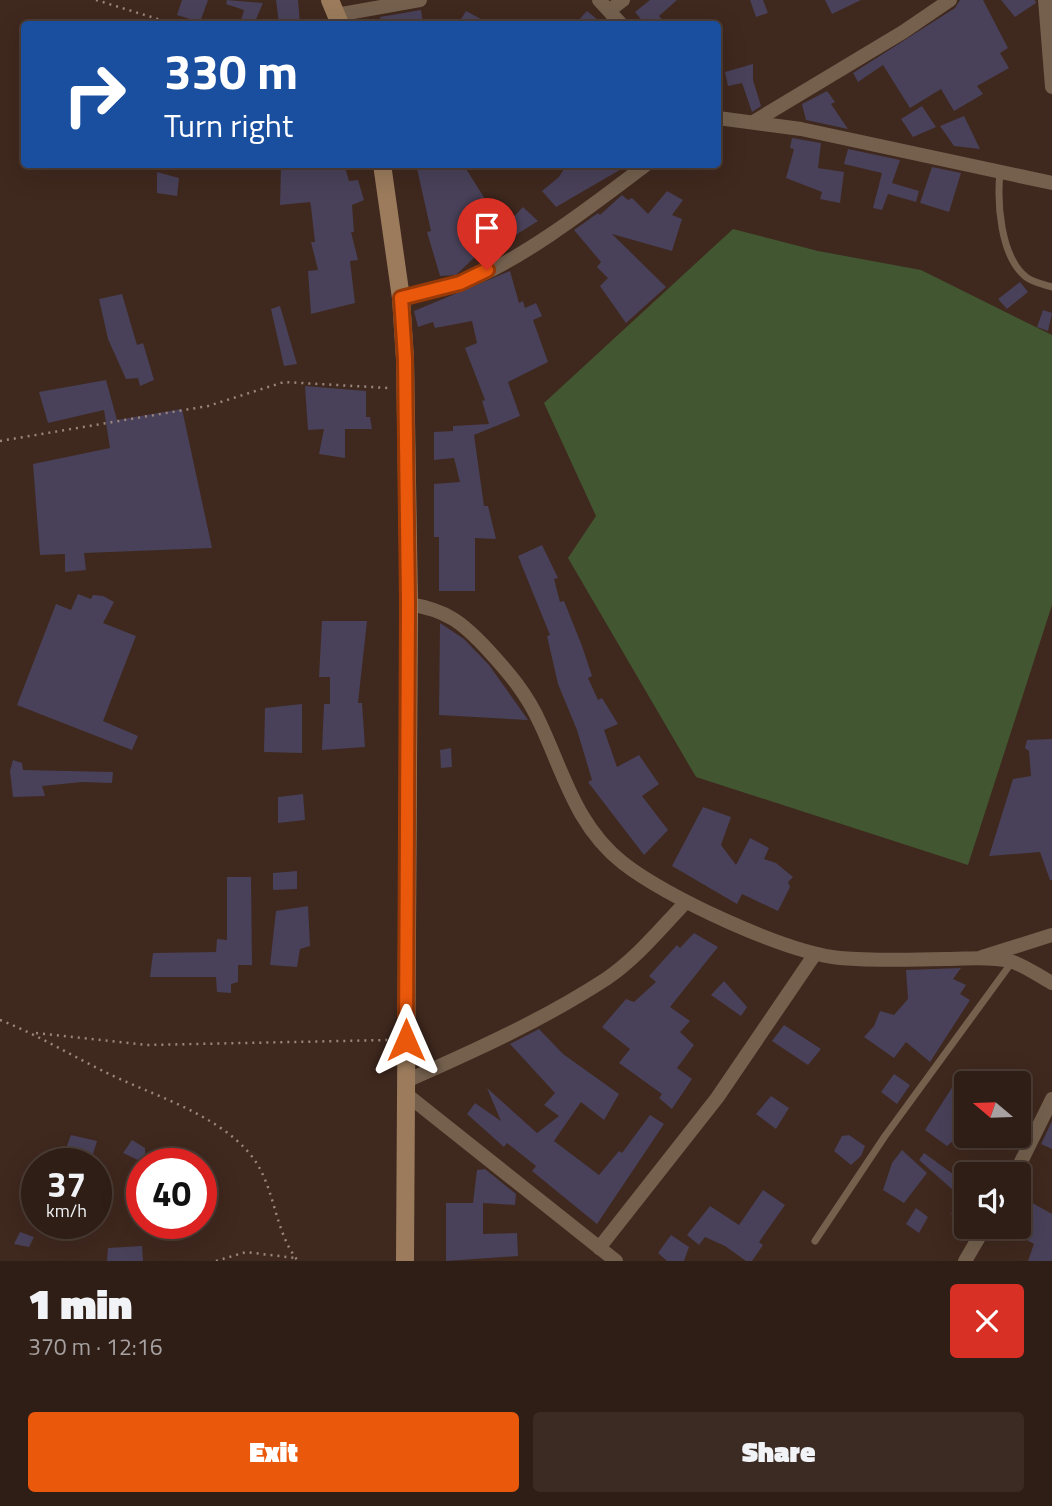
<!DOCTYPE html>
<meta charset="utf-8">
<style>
:root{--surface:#2f1e16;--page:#3b2b23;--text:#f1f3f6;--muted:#a7a2a1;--line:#4a3c35;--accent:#ea580c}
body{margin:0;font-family:"Titillium Web",sans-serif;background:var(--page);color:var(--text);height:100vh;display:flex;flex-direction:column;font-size:26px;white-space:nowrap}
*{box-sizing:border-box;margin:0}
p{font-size:23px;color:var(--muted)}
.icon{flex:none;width:38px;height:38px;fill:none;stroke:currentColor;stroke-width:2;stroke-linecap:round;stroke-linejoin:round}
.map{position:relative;height:1261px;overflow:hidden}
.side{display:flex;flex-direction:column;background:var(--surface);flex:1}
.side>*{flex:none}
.hud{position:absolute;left:21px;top:21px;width:700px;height:147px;border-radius:7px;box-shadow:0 7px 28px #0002,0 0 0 2px var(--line);background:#1a4fa0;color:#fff;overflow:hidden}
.needle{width:46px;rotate:289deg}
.buttons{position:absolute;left:954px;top:1071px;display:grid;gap:14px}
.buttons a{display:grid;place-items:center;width:77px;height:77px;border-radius:7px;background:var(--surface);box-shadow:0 7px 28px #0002,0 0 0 2px var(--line);font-size:35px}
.speed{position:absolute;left:21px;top:1148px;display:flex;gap:14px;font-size:35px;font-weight:700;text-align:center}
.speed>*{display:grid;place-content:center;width:91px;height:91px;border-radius:50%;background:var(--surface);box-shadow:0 7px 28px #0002,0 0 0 2px var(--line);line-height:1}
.speed small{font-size:18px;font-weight:400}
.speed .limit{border:10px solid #d22;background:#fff;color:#111}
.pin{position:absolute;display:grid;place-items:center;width:60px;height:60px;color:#fff;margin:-72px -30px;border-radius:50% 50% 50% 0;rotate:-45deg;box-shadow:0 0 7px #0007}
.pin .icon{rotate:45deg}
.me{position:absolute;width:77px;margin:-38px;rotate:0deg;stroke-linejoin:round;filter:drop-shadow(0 0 5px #0008)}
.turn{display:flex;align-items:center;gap:24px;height:147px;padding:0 28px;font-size:32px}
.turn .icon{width:91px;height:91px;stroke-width:2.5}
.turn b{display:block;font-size:49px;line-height:60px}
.round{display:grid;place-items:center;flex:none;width:74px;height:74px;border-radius:7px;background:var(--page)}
.head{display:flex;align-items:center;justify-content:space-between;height:119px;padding:0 28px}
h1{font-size:42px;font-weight:800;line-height:52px}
.cta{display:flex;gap:14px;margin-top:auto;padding:14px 28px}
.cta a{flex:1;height:80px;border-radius:7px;background:var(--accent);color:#fff;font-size:28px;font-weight:800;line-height:80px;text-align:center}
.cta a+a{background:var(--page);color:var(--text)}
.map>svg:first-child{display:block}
</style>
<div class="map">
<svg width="1052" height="1261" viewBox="0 0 1052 1261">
<rect width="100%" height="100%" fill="#3f281e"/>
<path fill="#425731" d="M733 229 818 251 921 270 1052 335V605L968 865 696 777 568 558 596 516 544 403Z"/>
<g fill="#484159">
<path d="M182 0H208L200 22 177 15Z"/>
<path d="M227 0 263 3 254 24H240L244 10 226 4Z"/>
<path d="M276 0H298L300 24H279Z"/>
<path d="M650 0H677L659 16 666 24H645L635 12Z"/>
<path d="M750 0H763L768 13 756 17Z"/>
<path d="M825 0H861L832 14Z"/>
<path d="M960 0H983L1008 48 1000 53 1009 68 977 86 983 94 954 111 941 89 910 108 883 65 858 82 853 73 955 8Z"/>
<path d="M1001 0H1035L1036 3 1015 17Z"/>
<path d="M421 10 423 24H381L380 17Z"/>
<path d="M466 11 490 24H458Z"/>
<path d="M587 11 603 24H575Z"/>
<path d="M753 64V80L761 106 752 112 742 83 728 86 725 72Z"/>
<path d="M827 91 835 102 831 104 848 129 806 120 802 104Z"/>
<path d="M922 106 936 127 913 137 901 119Z"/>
<path d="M964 116 980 149 954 146 940 126Z"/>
<path d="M792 138 821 143 818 168 844 172 840 203 820 199 822 192 786 178 794 149 790 148Z"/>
<path d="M848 149 900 160 892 183 919 191 916 202 888 194 882 210 873 208 882 173 844 164Z"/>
<path d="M344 164 349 181 358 180 364 200 352 205 354 232H351L358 260 350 261 355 303 311 314 308 271 318 270 311 242H315L311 207 310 202 280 205 281 166Z"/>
<path d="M416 164H463L485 199 482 205 460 215 481 237 479 242 483 249 456 275 440 276 427 232 431 231Z"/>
<path d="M567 164H630L556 207 542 191 559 177Z"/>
<path d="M932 167 961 173 949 212 920 203Z"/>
<path d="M157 172 179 178 177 196 157 193Z"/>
<path d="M667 191 683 200 672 215 682 219 672 251 612 234 666 287 626 323 600 286 608 278 597 267 601 262 574 230 598 213 600 215 622 195 628 200 632 198 648 214Z"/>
<path d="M523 207 538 221 514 236 503 228Z"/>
<path d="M510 271 519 303 523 301 525 308 536 303 542 316 533 320 548 362 508 382 520 416 474 435 484 506H488L496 539 475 538V591H439V537H434V484L460 482 454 458 434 460V432L453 431V426L489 424 482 401 485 400 465 348 477 343 472 321 435 328 433 322 418 327 414 311Z"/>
<path d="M1020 282 1028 292 1007 309 998 299Z"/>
<path d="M122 294 137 345 143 343 154 380 140 386 138 378 126 379 108 339 99 299Z"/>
<path d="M280 306 297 364 284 366 271 309Z"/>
<path d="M1043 310 1052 313 1048 331 1037 327Z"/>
<path d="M106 380 117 420 182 409 212 548 84 553 86 570 65 572V554L40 555 33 464 110 448 104 410 48 423 39 392Z"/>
<path d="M305 386 366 391V417H370L372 429H345V458L319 454 324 429 308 430Z"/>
<path d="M542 545 558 578 554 579 560 602 564 601 582 646 592 676 588 678 598 700 602 698 618 724 604 730 617 767 639 755 659 784 642 796 668 830 644 855 588 782 592 780 577 730 558 684 547 636 550 635 518 556Z"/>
<path d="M78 594 91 599 93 595 103 596 114 602 103 623 136 636 103 721 138 736 132 750 17 705 56 604 71 610Z"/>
<path d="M322 621H367L358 703H362L365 747 322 750 324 704H330V677H319Z"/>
<path d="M440 623 464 639 489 665 528 720 439 715Z"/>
<path d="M302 704V753L264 752 265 708Z"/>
<path d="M1052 739V880H1050L1040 852 989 856 1013 779 1031 776 1029 751 1025 748 1027 740Z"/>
<path d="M451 748 452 767 441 768 440 750Z"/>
<path d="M13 760 22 763 23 770 113 772 112 783 82 782 42 786 45 796 13 797 10 771Z"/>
<path d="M303 794 305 820 278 823V797Z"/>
<path d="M703 807 731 817 721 845 736 865 750 838 769 848 764 859 776 863 793 877 788 882 790 887 778 911 742 894 737 904 672 866Z"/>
<path d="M297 871V889L273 890V873Z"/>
<path d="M227 877H251L252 965H238V982L231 984V993L217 992 216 977H150L153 953 216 952 217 939 227 940Z"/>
<path d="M308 906 310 946 300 949 297 967 270 965 276 911Z"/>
<path d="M694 933 718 947 670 1007 690 1021 680 1032 694 1045 677 1068 692 1079 672 1109 659 1098 662 1094 619 1063 630 1049 602 1027 626 999 634 1002 656 982 649 976 677 945 680 948Z"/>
<path d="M961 968 953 979 966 985 960 994 970 1000 930 1062 906 1042 894 1058 864 1037 874 1026 880 1011 894 1015 908 999 906 970Z"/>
<path d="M724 981 747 1007 741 1016 711 995Z"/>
<path d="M784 1025 821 1049 808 1065 772 1041Z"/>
<path d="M539 1029 563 1054 619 1094 604 1120 581 1102 554 1141 599 1175 619 1151 622 1153 650 1115 664 1124 597 1224 532 1171 536 1166 507 1143 504 1147 467 1114 475 1103 501 1121 487 1088 537 1133 559 1116 544 1105 555 1093 510 1044Z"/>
<path d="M894 1074 910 1085 897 1104 881 1092Z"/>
<path d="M953 1086 966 1096V1130L947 1146 925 1130Z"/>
<path d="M771 1096 789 1108 776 1129 756 1114Z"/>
<path d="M1052 1121V1149L1041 1144Z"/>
<path d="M71 1135 97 1141 90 1164 70 1158 71 1153 65 1151Z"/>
<path d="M849 1135 865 1146 861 1156 851 1165 834 1151 842 1136Z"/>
<path d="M132 1140 145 1148V1154L138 1160 123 1153Z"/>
<path d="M902 1150 927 1173 904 1203 883 1190 892 1163Z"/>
<path d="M924 1153 953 1174 964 1192 966 1188V1224L951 1214 961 1197 919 1160Z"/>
<path d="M485 1169 516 1194 515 1205 483 1203V1234L517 1233 518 1256 446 1261V1203H473L477 1170Z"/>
<path d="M763 1190 785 1205 759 1242 763 1245 752 1261H746L725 1246 705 1237 699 1245 687 1235 710 1206 739 1225Z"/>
<path d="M1027 1200 1052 1214V1261H1028L1034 1244 1018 1235V1210Z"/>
<path d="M916 1208 928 1217 919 1233 906 1224Z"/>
<path d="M20 1232 34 1237 29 1247 14 1244Z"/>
<path d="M671 1235 689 1247 684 1261H667L658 1253Z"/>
<path d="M142 1246 143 1261H107L108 1248Z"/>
</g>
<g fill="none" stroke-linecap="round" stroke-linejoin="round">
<g stroke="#99867e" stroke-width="2.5" stroke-dasharray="2 5" stroke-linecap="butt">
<path d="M96 0 174 24"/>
<path d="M0 441 208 406 284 382 389 388"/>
<path d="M0 1020C36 1034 67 1053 101 1070 148 1094 215 1112 250 1154 276 1185 273 1230 298 1261"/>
<path d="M36 1033 147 1045 389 1040"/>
<path d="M216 1261 246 1252 295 1258"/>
</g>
<g stroke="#74604d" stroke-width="7">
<path d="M1000 172C997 202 1000 256 1026 277 1034 283 1043 284 1052 287"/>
<path d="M815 1241 885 1136 1012 962"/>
</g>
<g stroke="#74604d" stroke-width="14">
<path d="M599 0 621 24"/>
<path d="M1045 0 1052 87"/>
<path d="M610 10 623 0"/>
<path d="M336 15 420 0"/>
<path d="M718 118 801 129 1052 183"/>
<path d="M755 121 903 32 950 0"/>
<path d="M401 298C420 294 440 290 459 284 516 265 597 202 647 164"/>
<path d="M409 604C447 610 463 623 488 650 509 673 527 694 540 723 564 774 576 826 623 863 666 897 784 952 840 958 875 961 911 960 946 959 967 959 989 956 1010 961 1024 965 1039 976 1052 983"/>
<path d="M982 957 1052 935"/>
<path d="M406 1081C474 1051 543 1020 606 979 636 959 661 928 686 902"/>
<path d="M406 1094 616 1261"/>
<path d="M1015 1174 1052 1099"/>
<path d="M599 1248 717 1098 815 954"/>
<path d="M965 1261 985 1227"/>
</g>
<g stroke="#9b7b5c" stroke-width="18">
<path d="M330 0 340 24"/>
<path d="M382 164 401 298 405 359 409 604 405 1261"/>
</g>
</g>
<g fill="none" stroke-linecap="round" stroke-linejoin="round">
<g stroke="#983908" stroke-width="18">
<path id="route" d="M406 1040 408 604 405 359 401 298 460 283 487 270"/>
</g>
<use href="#route" stroke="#ea580c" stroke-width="12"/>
</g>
</svg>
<div class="buttons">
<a><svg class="needle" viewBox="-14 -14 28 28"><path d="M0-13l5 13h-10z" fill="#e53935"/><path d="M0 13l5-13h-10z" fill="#a7a2a1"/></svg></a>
<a><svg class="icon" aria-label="sound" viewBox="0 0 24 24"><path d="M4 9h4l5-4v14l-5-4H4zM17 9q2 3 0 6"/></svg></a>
</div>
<div class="speed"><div>37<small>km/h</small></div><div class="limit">40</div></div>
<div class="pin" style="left:487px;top:270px;background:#d93025"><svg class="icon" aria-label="arrive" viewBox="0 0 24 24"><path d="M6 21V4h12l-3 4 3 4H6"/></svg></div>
<svg class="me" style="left:406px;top:1040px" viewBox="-20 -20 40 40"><path d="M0-17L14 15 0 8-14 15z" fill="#ea580c" stroke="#fff" stroke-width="4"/></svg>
<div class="hud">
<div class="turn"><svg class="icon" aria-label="right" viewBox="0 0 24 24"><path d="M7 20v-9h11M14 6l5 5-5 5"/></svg><div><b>330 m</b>Turn right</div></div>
</div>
</div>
<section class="side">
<div class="head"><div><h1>1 min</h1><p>370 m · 12:16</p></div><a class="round" style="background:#d93025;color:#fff"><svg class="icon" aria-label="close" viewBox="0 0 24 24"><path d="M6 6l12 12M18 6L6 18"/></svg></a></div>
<div class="cta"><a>Exit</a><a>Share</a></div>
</section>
